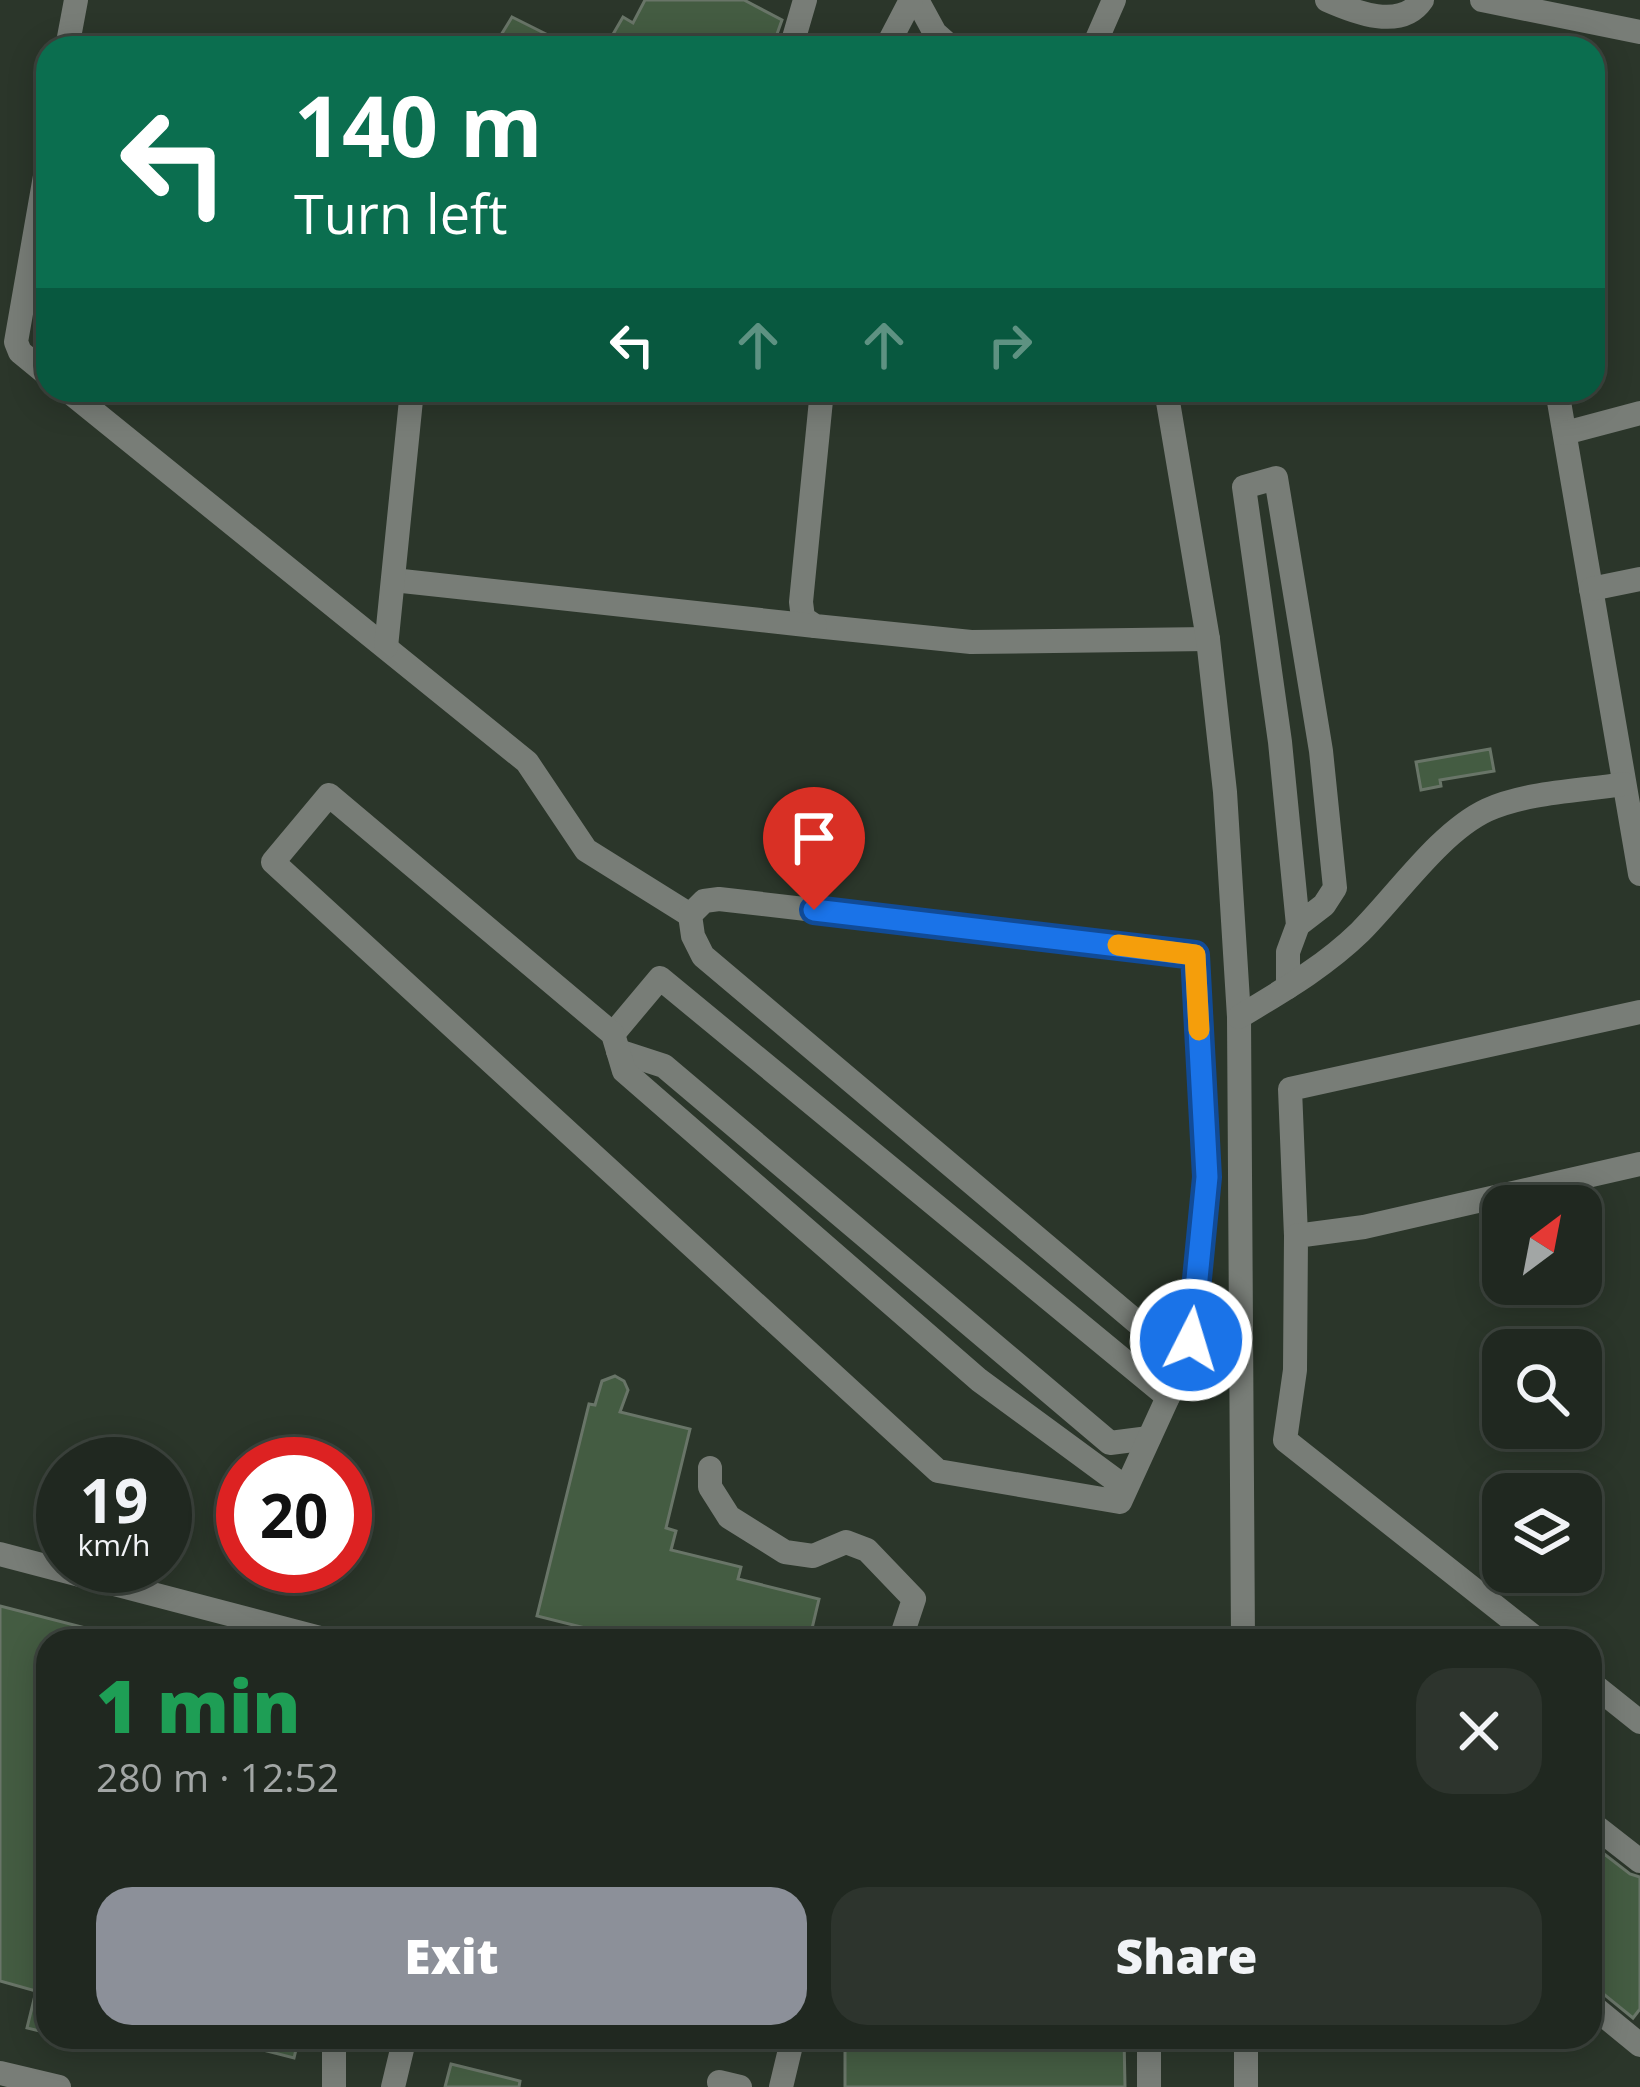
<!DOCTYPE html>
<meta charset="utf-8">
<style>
:root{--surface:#202820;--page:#2d342d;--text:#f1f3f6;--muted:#a2a6a5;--line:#3d443e;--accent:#8c9099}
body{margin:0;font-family:"Open Sans",sans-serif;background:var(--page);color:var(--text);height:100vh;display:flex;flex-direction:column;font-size:45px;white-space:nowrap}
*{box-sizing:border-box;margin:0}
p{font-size:39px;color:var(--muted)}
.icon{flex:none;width:66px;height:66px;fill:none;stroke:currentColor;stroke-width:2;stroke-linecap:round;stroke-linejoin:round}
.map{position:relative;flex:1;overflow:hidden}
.panel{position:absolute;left:36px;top:1629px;width:1566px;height:420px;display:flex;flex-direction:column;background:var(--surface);border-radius:36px;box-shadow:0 6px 30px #0003,0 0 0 3px var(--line)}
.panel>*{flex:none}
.guide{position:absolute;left:36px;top:36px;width:1569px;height:366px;border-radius:36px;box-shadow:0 6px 30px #0003,0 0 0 3px var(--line);background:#0b6e4f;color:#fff;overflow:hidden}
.needle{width:78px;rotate:32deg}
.fabs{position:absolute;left:1482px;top:1185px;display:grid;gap:24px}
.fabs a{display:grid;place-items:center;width:120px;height:120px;border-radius:24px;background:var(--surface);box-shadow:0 6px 30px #0003,0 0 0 3px var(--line);font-size:60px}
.speed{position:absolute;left:36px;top:1437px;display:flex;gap:24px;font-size:60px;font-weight:700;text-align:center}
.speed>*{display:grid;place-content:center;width:156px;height:156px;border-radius:50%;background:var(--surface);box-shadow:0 6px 30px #0003,0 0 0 3px var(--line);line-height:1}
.speed small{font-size:30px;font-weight:400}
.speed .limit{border:18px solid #d22;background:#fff;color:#111}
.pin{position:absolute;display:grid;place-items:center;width:102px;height:102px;color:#fff;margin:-123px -51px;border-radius:50% 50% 50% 0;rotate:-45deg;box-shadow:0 0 12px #0007}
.pin .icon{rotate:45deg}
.me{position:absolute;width:132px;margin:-66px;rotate:5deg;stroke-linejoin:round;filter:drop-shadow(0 0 9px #0008)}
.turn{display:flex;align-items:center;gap:42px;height:252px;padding:0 60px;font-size:54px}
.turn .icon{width:156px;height:156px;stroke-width:2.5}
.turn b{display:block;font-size:84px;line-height:102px}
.lanes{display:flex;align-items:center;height:114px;padding:0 60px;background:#0003;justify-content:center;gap:60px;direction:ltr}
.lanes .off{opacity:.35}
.round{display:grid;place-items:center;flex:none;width:126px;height:126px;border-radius:36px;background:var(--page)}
.head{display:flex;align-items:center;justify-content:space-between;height:204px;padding:0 60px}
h1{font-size:72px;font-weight:800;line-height:90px;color:#1e9e55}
.cta{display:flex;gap:24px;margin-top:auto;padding:24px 60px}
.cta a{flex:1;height:138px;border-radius:36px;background:var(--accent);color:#fff;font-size:48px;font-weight:800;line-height:138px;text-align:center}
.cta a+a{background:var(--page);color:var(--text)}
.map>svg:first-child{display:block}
</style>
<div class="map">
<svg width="1640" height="2087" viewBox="0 0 1640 2087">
<rect width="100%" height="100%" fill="#2b362a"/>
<g fill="#445c42" stroke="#697568" stroke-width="3">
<path d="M645 0H744L782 20 772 48H605L623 17 633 23Z"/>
<path d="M512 17 574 48H493Z"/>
<path d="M1490 749 1494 771 1440 780 1441 786 1421 790 1416 762Z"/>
<path d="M615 1376 624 1381 628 1390 620 1412 690 1429 666 1528 676 1531 671 1550 741 1567 738 1579 819 1599 809 1641H637L537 1616 589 1404 595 1405 602 1381Z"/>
<path d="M0 1606 117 1636 116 1641H48V2033L27 2028 36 1991 0 1981Z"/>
<path d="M1590 1843 1630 1874 1640 1877V2009L1633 2018 1600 1991 1590 1988Z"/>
<path d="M233 2037H299L294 2058 232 2042Z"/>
<path d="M845 2037H1124L1125 2087H845Z"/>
<path d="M451 2064 520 2081 519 2087H445Z"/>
</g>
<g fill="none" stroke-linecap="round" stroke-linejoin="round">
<g stroke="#787d77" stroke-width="24">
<path d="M917 0 935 33 952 48"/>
<path d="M1327 0C1354 12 1401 31 1422 0"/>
<path d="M1482 0 1640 32"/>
<path d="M67 48 76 0"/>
<path d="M791 48 805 0"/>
<path d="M886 48 911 0"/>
<path d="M1093 48 1114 0"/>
<path d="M48 159 16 342 20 352 48 375"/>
<path d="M67 390 527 762 586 850 690 915"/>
<path d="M822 390 801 602 803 618 815 626 971 642 1208 639"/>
<path d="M1166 390 1208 639 1225 792 1239 1017 1243 1641"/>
<path d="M1557 390 1640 874"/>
<path d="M1565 433 1640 413"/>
<path d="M393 580 815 626"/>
<path d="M1591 589 1640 579"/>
<path d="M386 647 412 390"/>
<path d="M719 899 1195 954 1206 1177 1191 1339 1184 1362 703 956 693 936 690 915 704 901Z"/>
<path d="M1288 987V952L1298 925 1280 742 1244 487 1276 478 1321 751 1335 888 1324 905 1298 925"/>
<path d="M1239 1017C1282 991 1324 967 1360 932 1397 895 1440 832 1487 810 1527 792 1580 791 1624 784"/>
<path d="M613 1034 660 978 1168 1397"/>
<path d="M618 1051 664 1066 1110 1443 1149 1438"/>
<path d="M1296 1236 1290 1089 1640 1012"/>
<path d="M710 1468V1487L729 1517 785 1552 813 1556 846 1542 867 1550 914 1599 900 1641"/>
<path d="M1126 1488 979 1380 624 1071 613 1034 329 795 273 862 938 1471 1120 1502 1184 1362"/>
<path d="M0 1554 332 1641"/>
<path d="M1335 1641H1358"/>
<path d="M1539 1641 1285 1440 1295 1370 1296 1236 1364 1227 1640 1164"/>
<path d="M1590 1682 1640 1722"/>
<path d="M1590 1822 1640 1861"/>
<path d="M1590 2004 1640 2045"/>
<path d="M334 2037V2087"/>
<path d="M1149 2037V2087"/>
<path d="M1246 2037V2087"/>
<path d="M0 2073 59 2087"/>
<path d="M719 2082 740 2087"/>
<path d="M393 2087 405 2037"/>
<path d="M781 2087 793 2037"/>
</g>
</g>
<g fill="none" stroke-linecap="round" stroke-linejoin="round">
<g stroke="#114b97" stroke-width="30">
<path id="route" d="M814 910 1195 955 1207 1177 1191 1340"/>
</g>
<use href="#route" stroke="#1a73e8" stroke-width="21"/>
<path stroke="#f59e0b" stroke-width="21" d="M1118 945 1195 955 1199 1030"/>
</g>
</svg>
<div class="fabs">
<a><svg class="needle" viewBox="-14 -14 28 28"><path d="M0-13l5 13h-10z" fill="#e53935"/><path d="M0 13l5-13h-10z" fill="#a2a6a5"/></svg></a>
<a><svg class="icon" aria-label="search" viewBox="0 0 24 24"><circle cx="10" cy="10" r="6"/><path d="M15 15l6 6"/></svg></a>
<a><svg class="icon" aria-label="layers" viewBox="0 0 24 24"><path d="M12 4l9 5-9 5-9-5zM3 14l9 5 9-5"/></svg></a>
</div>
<div class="speed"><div>19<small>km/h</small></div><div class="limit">20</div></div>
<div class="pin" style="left:814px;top:910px;background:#d93025"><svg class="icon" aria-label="arrive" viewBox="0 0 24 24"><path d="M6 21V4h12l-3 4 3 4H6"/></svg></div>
<svg class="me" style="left:1191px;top:1340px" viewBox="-20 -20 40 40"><circle r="17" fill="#1a73e8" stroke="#fff" stroke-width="3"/><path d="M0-11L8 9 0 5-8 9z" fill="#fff"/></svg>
<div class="guide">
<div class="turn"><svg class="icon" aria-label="left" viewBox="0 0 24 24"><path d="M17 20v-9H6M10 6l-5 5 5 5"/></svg><div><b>140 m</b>Turn left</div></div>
<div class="lanes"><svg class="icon" aria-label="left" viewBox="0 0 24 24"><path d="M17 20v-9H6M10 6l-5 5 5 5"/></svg><svg class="icon off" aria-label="ahead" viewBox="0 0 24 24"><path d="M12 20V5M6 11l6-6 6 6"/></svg><svg class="icon off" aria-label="ahead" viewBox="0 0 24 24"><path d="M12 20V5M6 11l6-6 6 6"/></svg><svg class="icon off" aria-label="right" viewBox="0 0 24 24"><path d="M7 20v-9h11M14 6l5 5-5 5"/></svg></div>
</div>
<section class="panel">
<div class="head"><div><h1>1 min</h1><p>280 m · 12:52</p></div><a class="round"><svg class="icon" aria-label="close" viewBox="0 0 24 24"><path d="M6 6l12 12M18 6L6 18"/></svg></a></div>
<div class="cta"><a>Exit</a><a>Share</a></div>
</section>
</div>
